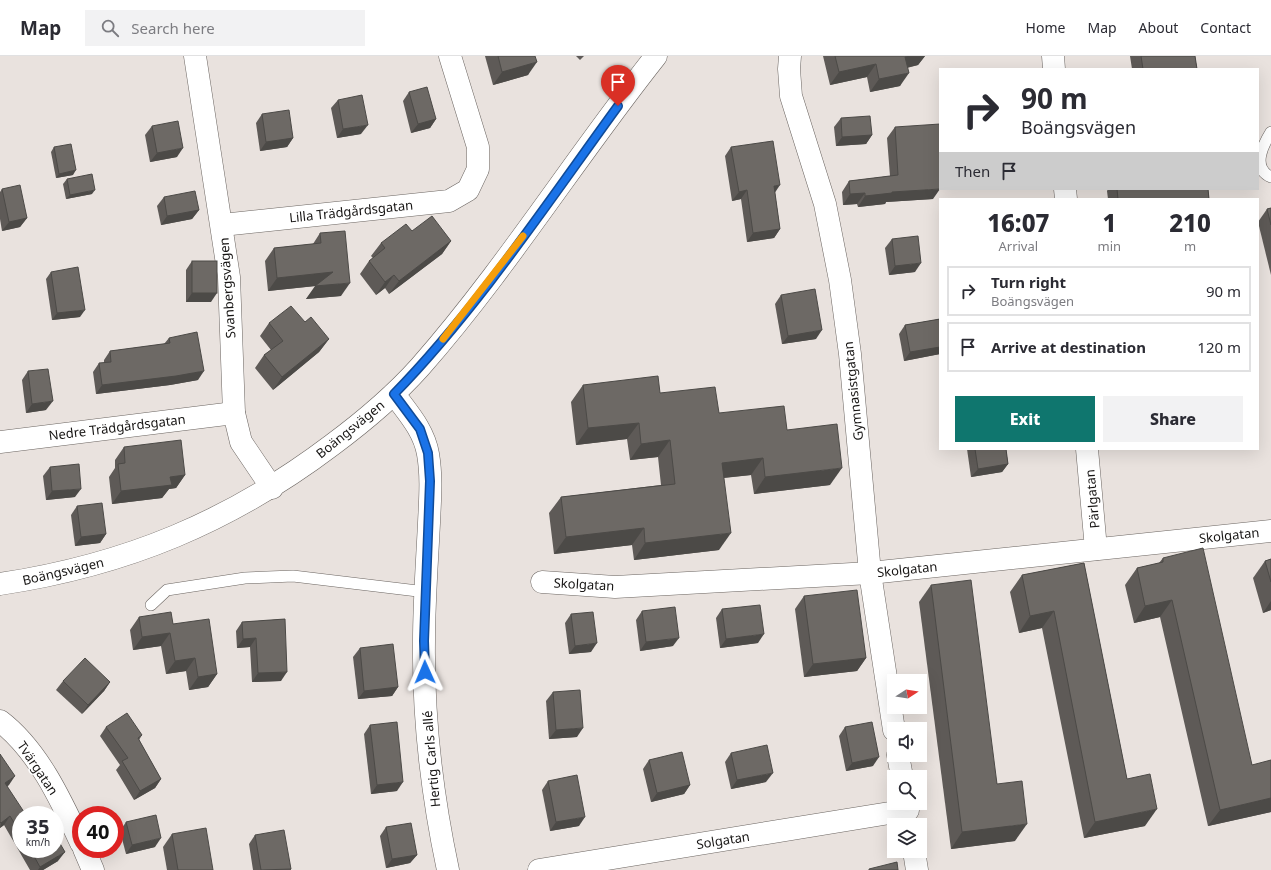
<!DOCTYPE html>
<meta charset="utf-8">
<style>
:root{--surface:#fff;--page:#f2f2f3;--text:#2b2b33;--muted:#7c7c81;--line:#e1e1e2;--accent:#0f766e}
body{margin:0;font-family:"Noto Sans",sans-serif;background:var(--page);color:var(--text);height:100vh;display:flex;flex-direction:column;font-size:15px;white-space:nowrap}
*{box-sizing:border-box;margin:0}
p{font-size:13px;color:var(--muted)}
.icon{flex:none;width:22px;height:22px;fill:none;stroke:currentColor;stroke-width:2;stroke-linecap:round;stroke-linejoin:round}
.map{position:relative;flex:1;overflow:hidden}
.side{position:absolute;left:939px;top:142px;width:320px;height:252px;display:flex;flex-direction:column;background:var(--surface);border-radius:0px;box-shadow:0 4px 16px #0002}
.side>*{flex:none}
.guide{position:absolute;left:939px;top:12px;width:320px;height:122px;border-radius:0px;box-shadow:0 4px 16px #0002;background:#fff;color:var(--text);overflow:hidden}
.needle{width:26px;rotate:78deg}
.buttons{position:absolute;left:887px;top:618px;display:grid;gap:8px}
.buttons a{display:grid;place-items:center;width:40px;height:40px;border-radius:0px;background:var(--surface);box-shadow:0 4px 16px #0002;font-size:20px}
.speed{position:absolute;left:12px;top:750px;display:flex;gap:8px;font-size:20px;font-weight:700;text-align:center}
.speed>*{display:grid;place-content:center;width:52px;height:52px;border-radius:50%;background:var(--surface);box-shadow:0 4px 16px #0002;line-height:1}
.speed small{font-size:10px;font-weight:400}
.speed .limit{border:6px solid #d22;background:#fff;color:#111}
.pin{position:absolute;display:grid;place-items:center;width:34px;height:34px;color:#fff;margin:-41px -17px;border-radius:50% 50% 50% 0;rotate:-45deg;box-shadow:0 0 4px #0007}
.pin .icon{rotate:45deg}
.me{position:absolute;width:44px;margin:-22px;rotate:359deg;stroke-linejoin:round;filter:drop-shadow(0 0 3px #0008)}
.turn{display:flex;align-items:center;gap:14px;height:84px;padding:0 16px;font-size:18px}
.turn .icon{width:52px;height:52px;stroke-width:2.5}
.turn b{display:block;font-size:28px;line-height:34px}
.then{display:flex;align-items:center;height:38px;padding:0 16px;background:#0003;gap:8px;font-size:15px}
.eta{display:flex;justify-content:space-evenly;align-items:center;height:68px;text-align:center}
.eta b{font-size:24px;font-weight:800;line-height:28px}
.button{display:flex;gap:8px;margin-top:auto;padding:8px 16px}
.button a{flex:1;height:46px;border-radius:0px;background:var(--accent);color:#fff;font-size:16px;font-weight:800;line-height:46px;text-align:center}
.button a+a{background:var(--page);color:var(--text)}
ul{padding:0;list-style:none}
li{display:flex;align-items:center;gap:12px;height:50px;margin:0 8px 6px;padding:0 8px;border:2px solid var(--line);border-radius:0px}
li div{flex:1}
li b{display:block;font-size:15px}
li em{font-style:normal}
header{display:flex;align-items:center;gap:24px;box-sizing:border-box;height:56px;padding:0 20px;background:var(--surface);border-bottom:1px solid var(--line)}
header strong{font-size:19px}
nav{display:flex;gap:22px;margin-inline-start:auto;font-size:14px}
.search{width:280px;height:36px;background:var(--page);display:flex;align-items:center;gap:10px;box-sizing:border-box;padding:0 14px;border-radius:0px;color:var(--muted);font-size:15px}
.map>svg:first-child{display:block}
</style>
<header>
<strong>Map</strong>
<div class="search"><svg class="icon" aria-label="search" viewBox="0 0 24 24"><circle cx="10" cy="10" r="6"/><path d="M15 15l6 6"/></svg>Search here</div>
<nav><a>Home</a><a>Map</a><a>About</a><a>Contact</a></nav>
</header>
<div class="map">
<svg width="1271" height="814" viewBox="0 0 1271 814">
<rect width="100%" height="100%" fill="#e9e2de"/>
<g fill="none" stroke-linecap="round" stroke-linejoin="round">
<g stroke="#6b6561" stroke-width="12">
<g id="lane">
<path d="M1271 76C1263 89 1251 112 1271 121"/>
<path d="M151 549 167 534 245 522 293 520 426 536"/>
</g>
</g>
<g stroke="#6b6561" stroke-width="23">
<g id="street">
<path d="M195 0 229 221 234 357 241 386 272 432"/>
<path d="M790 0 789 13 791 40 825 148 840 224 850 298 870 517 894 674"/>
<path d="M1053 0 1054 13"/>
<path d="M1065 133 1066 143"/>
<path d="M222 169 449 145 468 134 478 113V91L450 0"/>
<path d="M0 386 234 357"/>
<path d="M1087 393 1096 493"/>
<path d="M542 526 615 531 870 517 1271 475"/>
<path d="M0 665C38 694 61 744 81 787"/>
<path d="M898 699 902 721"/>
<path d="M84 793 93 814"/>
<path d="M914 795 917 814"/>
<path d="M539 814 908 754"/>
</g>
</g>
<g stroke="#6b6561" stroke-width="23">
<g id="secondary">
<path d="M394 338C407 356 424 374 428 398 432 421 430 444 429 467 427 507 424 546 424 585 423 662 432 739 448 814"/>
<path d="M0 528C126 509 230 466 332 389 363 366 394 340 420 311 506 213 575 102 656 0"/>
</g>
</g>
<use href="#lane" stroke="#fff" stroke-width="11"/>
<use href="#street" stroke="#fff" stroke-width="22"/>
<use href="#secondary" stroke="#fff" stroke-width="22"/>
</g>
<g fill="#5e5a57">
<path d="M485 0H535L528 19 493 29Z"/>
<path d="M576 0H584L580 4Z"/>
<path d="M823 0H925L918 9 907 12 900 30 870 36 867 21 830 29Z"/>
<path d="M1130 0H1195L1197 13H1132Z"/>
<path d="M409 36 436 63 430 72 411 77 403 45Z"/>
<path d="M338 44 361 78 337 82 331 52Z"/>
<path d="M262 58 293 82 287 91 260 95 256 67Z"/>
<path d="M841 62 872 79 866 88 836 90 834 71Z"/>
<path d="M152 70 177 101 150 106 145 79Z"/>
<path d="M895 71 933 143 886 146 885 148 858 151 857 148 843 149 842 136 849 125 890 120 887 82Z"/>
<path d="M54 91 73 119 56 122 51 96Z"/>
<path d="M731 91 775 137 780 173 774 182 747 186 741 143 732 145 725 100Z"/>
<path d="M67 123 92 138 66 143 63 128Z"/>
<path d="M2 133 27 162 20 171 2 175 0 163V136Z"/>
<path d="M1108 133H1208L1209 143H1108L1107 135Z"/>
<path d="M164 141 199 154 192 163 161 169 157 150Z"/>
<path d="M1271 152V219L1258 166 1267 153Z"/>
<path d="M412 175 451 185 442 198 389 238 385 232 376 239 360 218 369 205 373 202 371 200 381 187Z"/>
<path d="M320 177 341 240 306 243 316 230 268 235 265 205 274 192 313 188Z"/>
<path d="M892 183 915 216 889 219 885 192Z"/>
<path d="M192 205 211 246H186V214Z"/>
<path d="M51 216 80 261 52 264 46 223Z"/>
<path d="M781 239 816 283 782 288 775 248Z"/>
<path d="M940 263V298L904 305 899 278 905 269Z"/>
<path d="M269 267 329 283 319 296 273 334 255 312 264 299 271 294 260 280Z"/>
<path d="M169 282 198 324 170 329 96 338 93 316 99 307H104V304L110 295 164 288Z"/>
<path d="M28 315 46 354 26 357 22 324Z"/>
<path d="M583 329 660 337 719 357 787 374 830 429 754 438 751 419 724 422 719 494 634 504 632 489 554 498 549 457 561 441 661 429 658 401 630 404 627 383 576 389 571 346Z"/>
<path d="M124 391 185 419 176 432 169 433 162 442 112 448 109 421 115 412V404Z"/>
<path d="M967 393H1006L1008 408 1002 416 971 421Z"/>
<path d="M50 411 75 441 46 444 43 420Z"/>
<path d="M77 450 106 478 100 487 75 490 71 459Z"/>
<path d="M1163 502 1252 709 1271 742V756L1208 770 1160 561 1134 567 1125 529 1137 512 1159 507Z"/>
<path d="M1271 503V554L1263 557 1253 522 1265 505Z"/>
<path d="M1084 507 1127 723 1145 770 1084 782 1042 572 1019 577 1010 536 1022 519Z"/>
<path d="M931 529 997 728 1015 785 951 793 919 546Z"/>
<path d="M804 540 866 602 857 615 804 621 795 553Z"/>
<path d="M722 553 758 587 720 592 716 562Z"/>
<path d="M642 555 673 590 640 595 636 564Z"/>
<path d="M571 558 591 596 569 598 565 567Z"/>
<path d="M139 561 173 568 217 618 208 631 189 634 186 615 166 618 161 590 133 594 130 574Z"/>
<path d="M285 563 281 625 252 626 250 591 237 592 236 575 242 566Z"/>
<path d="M360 592 398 631 392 640 358 643 353 601Z"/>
<path d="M63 625 110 626 104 635 82 658 56 634Z"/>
<path d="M553 636 577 681 549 683 546 645Z"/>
<path d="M370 669 397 735 371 738 364 678Z"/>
<path d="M106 671 142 679 139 684 161 723 155 732 134 744 116 714 120 709 100 680Z"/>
<path d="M845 671 873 710 846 715 839 680Z"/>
<path d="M731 697 766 726 731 733 725 706Z"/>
<path d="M0 698 9 729 7 730 21 759V793H55L58 805 43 814H30L4 769 0 772Z"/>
<path d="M649 704 690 729 684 738 651 746 643 713Z"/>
<path d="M548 725 579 770 550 775 542 734Z"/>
<path d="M126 766 155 791 126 798 120 775Z"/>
<path d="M386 771 417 799 410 807 386 812 380 780Z"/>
<path d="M172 778 213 814H167L163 791Z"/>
<path d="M255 779 291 813V814H253L249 788Z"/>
</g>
<g fill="#4c4a47">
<path d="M911 0H925L918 9 896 14 905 1Z"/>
<path d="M537 6 528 19 493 29 502 16Z"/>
<path d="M876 8 867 21 830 29 839 16Z"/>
<path d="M909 17 900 30 870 36 879 23Z"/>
<path d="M436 63 430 72 411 77 418 68Z"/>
<path d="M368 69 361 78 337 82 343 73Z"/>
<path d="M872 79 866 88 836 90 842 81Z"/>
<path d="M293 82 287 91 260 95 266 86Z"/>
<path d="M183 92 177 101 150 106 157 97Z"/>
<path d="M76 114 73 119 56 122 59 118Z"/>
<path d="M780 129 774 138V130Z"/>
<path d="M940 133 933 143 886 146 885 148 858 151 865 140 892 136Z"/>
<path d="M95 134 92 138 66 143 70 139Z"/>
<path d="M747 134 741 143 732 145 739 136Z"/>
<path d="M865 137 857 148 843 149 850 138Z"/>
<path d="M199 154 192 163 161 169 167 160Z"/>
<path d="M27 162 20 171 2 175 9 166Z"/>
<path d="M780 173 774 182 747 186 753 177Z"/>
<path d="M451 185 442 198 389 238 399 225Z"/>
<path d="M921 207 915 216 889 219 895 210Z"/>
<path d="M333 216 324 229 268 235 277 222Z"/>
<path d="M394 219 385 232 376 239 385 226Z"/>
<path d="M350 227 341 240 306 243 315 230Z"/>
<path d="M192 237H217L211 246H186Z"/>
<path d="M85 254 80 261 52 264 57 257Z"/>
<path d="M822 274 816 283 782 288 788 280Z"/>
<path d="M329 283 319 296 273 334 282 321Z"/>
<path d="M940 291V298L904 305 910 296Z"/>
<path d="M204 315 198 324 170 329 96 338 102 329Z"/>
<path d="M53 345 46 354 26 357 32 348Z"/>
<path d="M639 367 627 383 576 389 588 372Z"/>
<path d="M670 384 658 401 630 404 641 388Z"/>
<path d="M763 402 751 419 711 423 722 407Z"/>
<path d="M1008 408 1002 416 971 421 978 413Z"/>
<path d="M842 412 830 429 754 438 765 421Z"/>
<path d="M185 419 176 432 169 433 162 442 112 448 121 435 170 421Z"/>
<path d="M81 433 75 441 46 444 52 435Z"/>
<path d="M644 472 632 489 554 498 566 481Z"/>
<path d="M731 477 719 494 634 504 645 487Z"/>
<path d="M106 478 100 487 75 490 81 481Z"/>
<path d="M1172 544 1160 561 1134 567 1145 550Z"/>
<path d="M1271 545V554L1263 557Z"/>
<path d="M1054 555 1042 572 1019 577 1030 560Z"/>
<path d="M170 577 161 590 133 594 142 581Z"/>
<path d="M764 578 758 587 720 592 726 583Z"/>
<path d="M256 582 250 591 237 592 243 583Z"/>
<path d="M679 582 673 590 640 595 646 586Z"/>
<path d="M597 587 591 596 569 598 575 590Z"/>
<path d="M195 602 186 615 166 618 175 605Z"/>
<path d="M866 602 857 615 804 621 813 608Z"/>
<path d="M287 616 281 625 252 626 258 617Z"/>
<path d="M217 618 208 631 189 634 198 621Z"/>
<path d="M110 626 104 635 82 658 88 649Z"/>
<path d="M398 631 392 640 358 643 364 635Z"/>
<path d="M583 672 577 681 549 683 556 674Z"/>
<path d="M879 701 873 710 846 715 852 707Z"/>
<path d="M773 717 766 726 731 733 737 724Z"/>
<path d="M15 720 9 729 0 735 5 727Z"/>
<path d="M161 723 155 732 134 744 140 735Z"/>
<path d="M403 726 397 735 371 738 377 729Z"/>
<path d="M690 729 684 738 651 746 657 737Z"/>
<path d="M1271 742V756L1208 770 1220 754Z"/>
<path d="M1157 753 1145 770 1084 782 1095 766Z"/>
<path d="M10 760 4 769 0 772 1 767Z"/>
<path d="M585 761 579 770 550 775 556 766Z"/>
<path d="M1027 768 1015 785 951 793 962 776Z"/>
<path d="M161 782 155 791 126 798 132 789Z"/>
<path d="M65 796 58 805 43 814H38L40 811Z"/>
<path d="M417 799 410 807 386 812 392 803Z"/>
</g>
<g fill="#6d6965" stroke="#4c4a47">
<path d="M498 0H535L537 6 502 16Z"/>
<path d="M835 0H911L905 1 909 17 879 23 876 8 839 16Z"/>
<path d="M1141 0H1195L1197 13H1143Z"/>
<path d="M427 31 436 63 418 68 409 36Z"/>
<path d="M362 39 368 69 343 73 338 44Z"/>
<path d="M289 54 293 82 266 86 262 58Z"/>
<path d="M870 60 872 79 842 81 841 62Z"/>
<path d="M178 65 183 92 157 97 152 70Z"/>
<path d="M940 68V133L892 136V137L865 140V137L850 138 849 125 898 119 895 71Z"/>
<path d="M773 85 780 129 774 130 780 173 753 177 747 134 739 136 731 91Z"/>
<path d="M71 88 76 114 59 118 54 91Z"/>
<path d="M92 118 95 134 70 139 67 123Z"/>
<path d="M20 129 27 162 9 166 2 133Z"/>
<path d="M1117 133H1208L1209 143H1118Z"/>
<path d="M195 135 199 154 167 160 164 141Z"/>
<path d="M1271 152V169L1267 153Z"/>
<path d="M432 160 451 185 399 225 394 219 385 226 369 205 385 192 381 187 406 168 412 175Z"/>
<path d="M345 175 350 227 315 230 333 216 277 222 274 192 321 187 320 177Z"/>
<path d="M918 180 921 207 895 210 892 183Z"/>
<rect x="192" y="205" width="25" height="32"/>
<path d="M78 211 85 254 57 257 51 216Z"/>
<path d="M815 233 822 274 788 280 781 239Z"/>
<path d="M291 250 305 266 311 261 329 283 282 321 264 299 283 285 269 267Z"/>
<path d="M940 263V291L910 296 905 269Z"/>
<path d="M197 276 204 315 176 320 102 329 99 307 111 306 110 295 170 287 169 282Z"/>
<path d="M48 313 53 345 32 348 28 315Z"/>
<path d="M658 320 660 337 715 331 719 357 784 350 787 374 837 368 842 412 765 421 763 402 722 407 731 477 645 487 644 472 566 481 561 441 675 428 670 384 641 388 639 367 588 372 583 329Z"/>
<path d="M181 384 185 419 170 421 172 429 121 435 118 408 125 407 124 391Z"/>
<path d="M975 393H1006L1008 408 978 413Z"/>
<path d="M79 408 81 433 52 435 50 411Z"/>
<path d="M102 447 106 478 81 481 77 450Z"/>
<path d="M1203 492 1252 709 1271 704V742L1220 754 1172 544 1145 550 1137 512 1163 506V502Z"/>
<path d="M1271 503V526L1265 505Z"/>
<path d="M1084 507 1127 723 1150 718 1157 753 1095 766 1054 555 1030 560 1022 519Z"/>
<path d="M971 524 997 728 1022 725 1027 768 962 776 931 529Z"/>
<path d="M857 534 866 602 813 608 804 540Z"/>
<path d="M760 549 764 578 726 583 722 553Z"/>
<path d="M675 551 679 582 646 586 642 555Z"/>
<path d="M171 556 173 568 209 563 217 618 198 621 195 602 175 605 170 577 142 581 139 561Z"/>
<path d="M593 556 597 587 575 590 571 558Z"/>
<path d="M285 563 287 616 258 617 256 582 243 583 242 566Z"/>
<path d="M393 588 398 631 364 635 360 592Z"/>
<path d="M85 602 110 626 88 649 63 625Z"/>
<path d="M580 634 583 672 556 674 553 636Z"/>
<path d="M127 657 142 679 138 682 161 723 140 735 122 705 128 702 106 671Z"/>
<path d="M397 666 403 726 377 729 370 669Z"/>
<path d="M872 666 879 701 852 707 845 671Z"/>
<path d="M767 689 773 717 737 724 731 697Z"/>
<path d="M682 696 690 729 657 737 649 704Z"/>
<path d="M0 698 15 720 5 727 26 759H21V778L10 760 1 767 0 766Z"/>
<path d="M577 719 585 761 556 766 548 725Z"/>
<path d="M156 759 161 782 132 789 126 766Z"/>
<path d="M411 767 417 799 392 803 386 771Z"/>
<path d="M206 772 213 814H178L172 778Z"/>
<path d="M284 774 291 813 261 814 255 779Z"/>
<path d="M55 779 65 796 40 811 30 793H55Z"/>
<path d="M897 806 898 814H869V813Z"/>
</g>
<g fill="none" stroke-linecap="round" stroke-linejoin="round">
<g stroke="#114b97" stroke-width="10">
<path id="route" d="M425 616 424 585 430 425 428 397 420 373 394 338C477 253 548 146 618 50"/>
</g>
<use href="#route" stroke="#1a73e8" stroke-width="7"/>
<path stroke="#f59e0b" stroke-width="7" d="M443 283 523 180"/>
</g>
<g text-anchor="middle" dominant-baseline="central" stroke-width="3" stroke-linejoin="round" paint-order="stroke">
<g font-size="13" fill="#171514" stroke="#fff">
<text transform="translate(351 155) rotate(-6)">Lilla Trädgårdsgatan</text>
<text transform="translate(227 232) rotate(-94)">Svanbergsvägen</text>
<text transform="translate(853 335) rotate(-96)">Gymnasistgatan</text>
<text transform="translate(117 371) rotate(-7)">Nedre Trädgårdsgatan</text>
<text transform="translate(350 373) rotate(-39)">Boängsvägen</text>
<text transform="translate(1092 443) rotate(-95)">Pärlgatan</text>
<text transform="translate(1229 479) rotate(-6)">Skolgatan</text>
<text transform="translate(907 513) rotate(-6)">Skolgatan</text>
<text transform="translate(63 515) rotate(-13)">Boängsvägen</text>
<text transform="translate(584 528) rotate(3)">Skolgatan</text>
<text transform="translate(431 703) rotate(-95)">Hertig Carls allé</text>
<text transform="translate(38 712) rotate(56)">Tvärgatan</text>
<text transform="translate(723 784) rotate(-9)">Solgatan</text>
</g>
</g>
</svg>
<div class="buttons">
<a><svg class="needle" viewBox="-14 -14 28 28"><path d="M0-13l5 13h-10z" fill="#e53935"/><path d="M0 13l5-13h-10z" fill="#7c7c81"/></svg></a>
<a><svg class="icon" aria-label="sound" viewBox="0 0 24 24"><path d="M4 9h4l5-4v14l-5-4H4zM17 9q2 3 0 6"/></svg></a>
<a><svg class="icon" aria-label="search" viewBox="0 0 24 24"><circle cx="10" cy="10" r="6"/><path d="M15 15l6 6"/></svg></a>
<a><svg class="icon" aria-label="layers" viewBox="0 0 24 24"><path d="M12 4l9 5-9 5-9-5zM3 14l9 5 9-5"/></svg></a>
</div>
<div class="speed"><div>35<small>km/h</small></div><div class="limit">40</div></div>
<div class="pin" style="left:618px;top:50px;background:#d93025"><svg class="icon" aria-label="arrive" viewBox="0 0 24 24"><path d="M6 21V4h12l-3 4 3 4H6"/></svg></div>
<svg class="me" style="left:425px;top:616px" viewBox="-20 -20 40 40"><path d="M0-17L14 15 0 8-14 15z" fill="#1a73e8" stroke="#fff" stroke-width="4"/></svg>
<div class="guide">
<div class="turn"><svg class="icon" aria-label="right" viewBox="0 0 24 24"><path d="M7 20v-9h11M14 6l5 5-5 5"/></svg><div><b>90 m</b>Boängsvägen</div></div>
<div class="then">Then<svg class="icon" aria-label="arrive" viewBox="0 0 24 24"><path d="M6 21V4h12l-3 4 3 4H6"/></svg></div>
</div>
<section class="side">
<div class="eta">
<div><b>16:07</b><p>Arrival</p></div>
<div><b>1</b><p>min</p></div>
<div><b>210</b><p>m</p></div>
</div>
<ul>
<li><svg class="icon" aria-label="right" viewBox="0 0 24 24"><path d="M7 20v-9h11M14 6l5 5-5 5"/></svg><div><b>Turn right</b><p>Boängsvägen</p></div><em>90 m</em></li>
<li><svg class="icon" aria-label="arrive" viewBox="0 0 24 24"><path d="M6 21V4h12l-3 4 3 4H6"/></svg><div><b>Arrive at destination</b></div><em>120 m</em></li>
</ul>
<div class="button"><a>Exit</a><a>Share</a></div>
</section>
</div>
